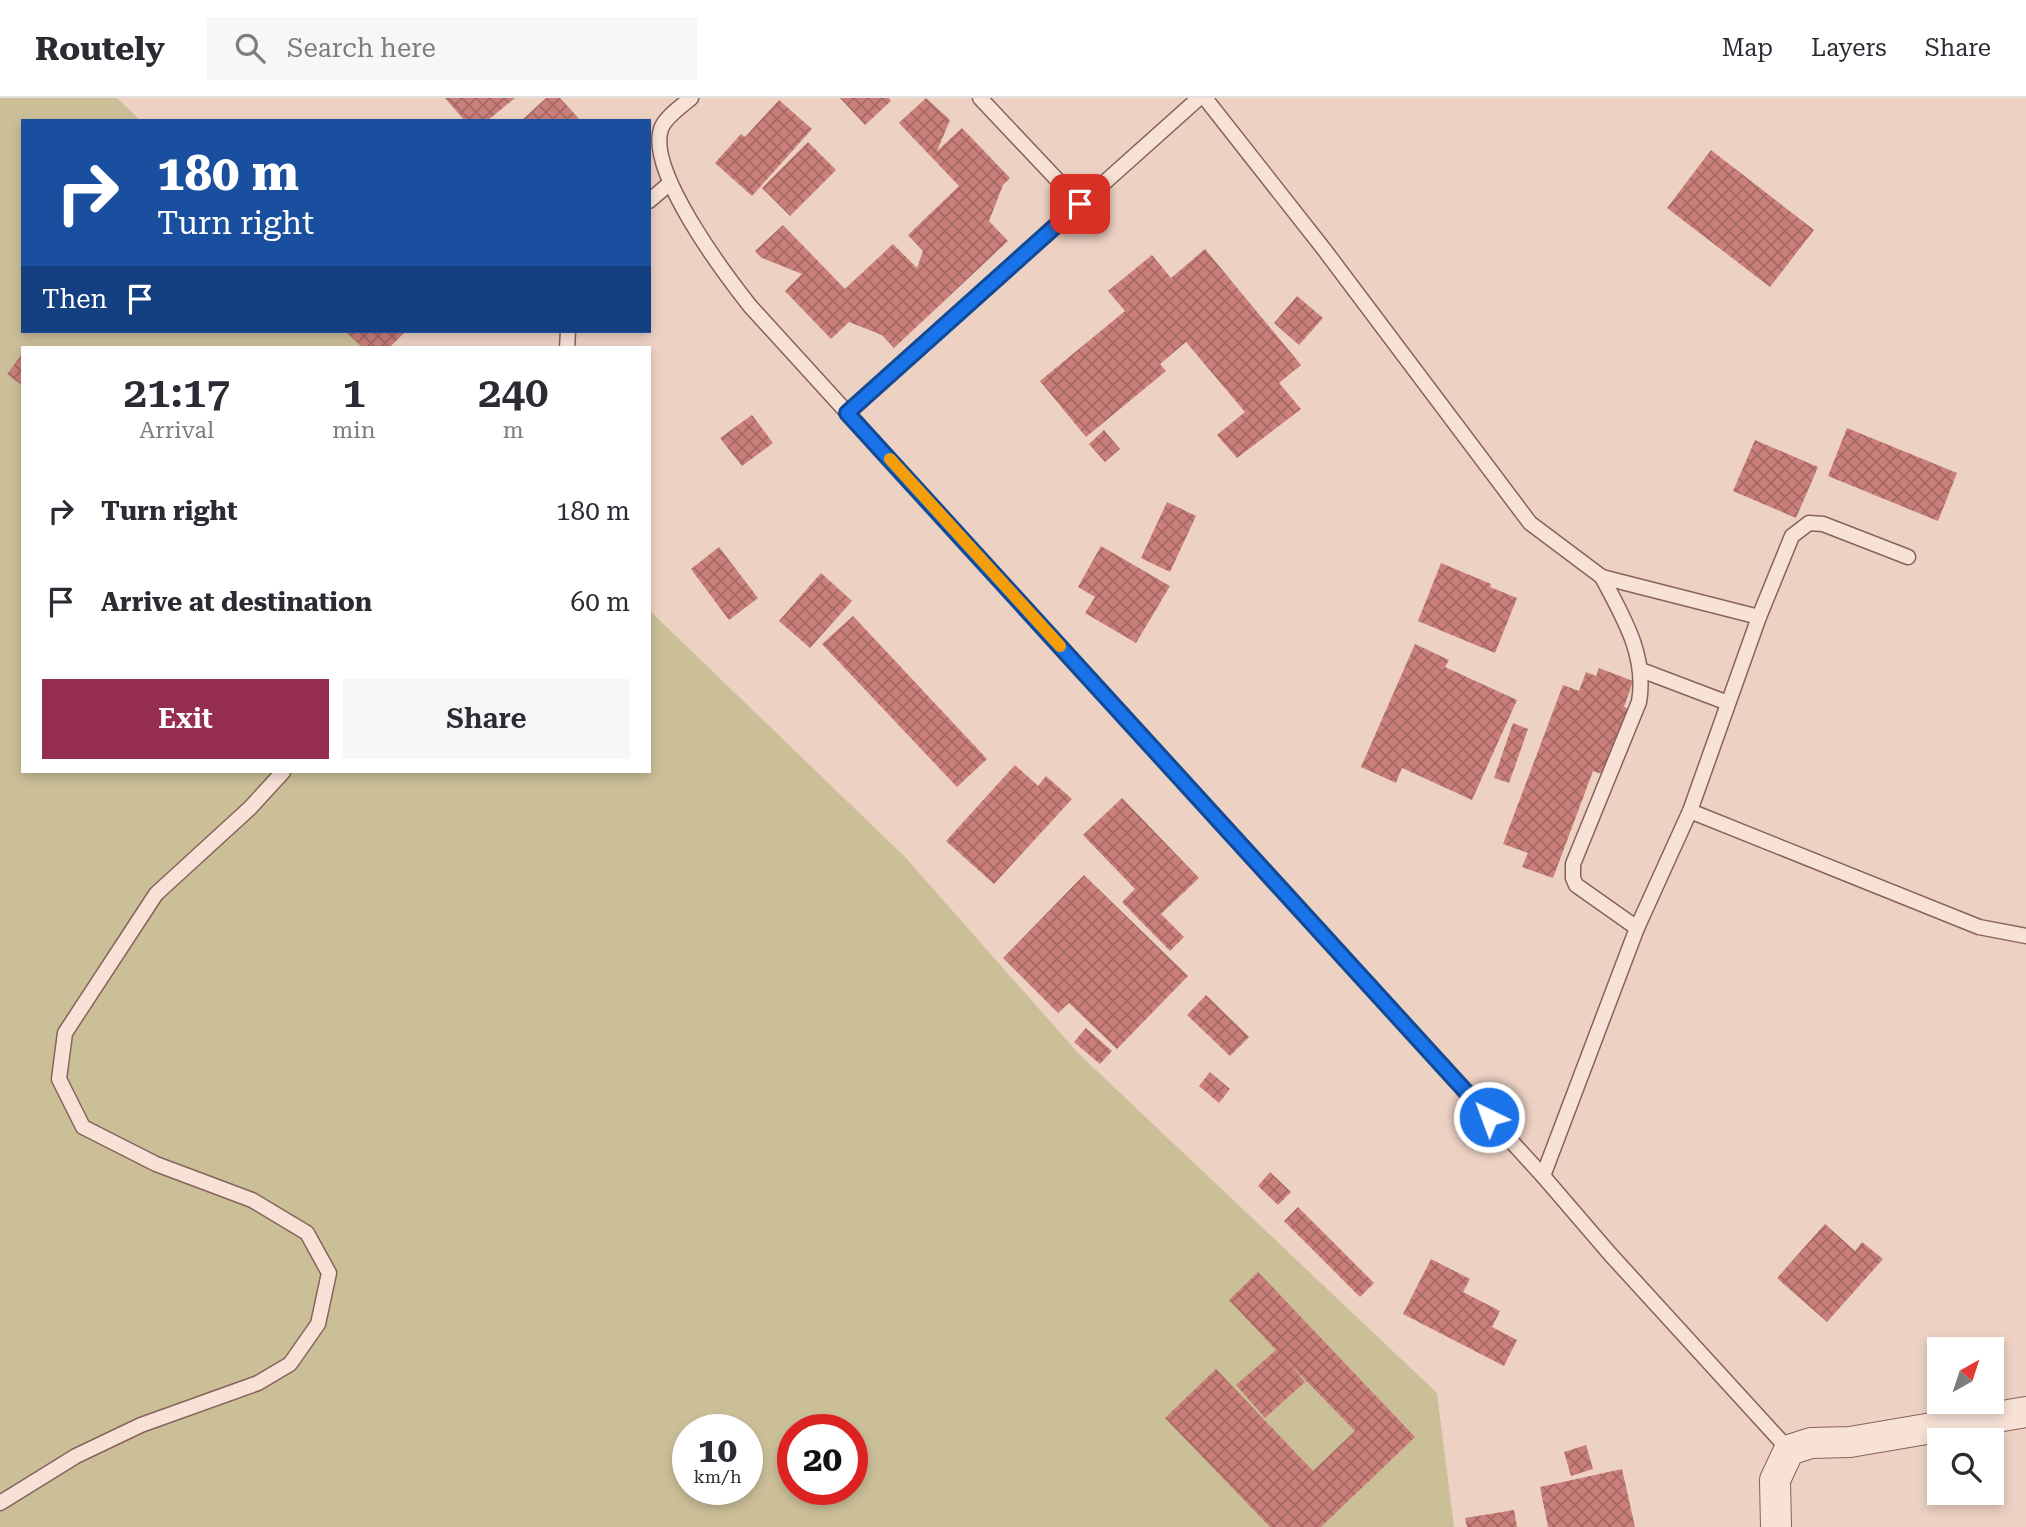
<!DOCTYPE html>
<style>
:root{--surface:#fff;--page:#f7f7f7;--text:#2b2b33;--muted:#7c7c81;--line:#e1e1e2;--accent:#952c52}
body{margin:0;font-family:"Roboto Serif",serif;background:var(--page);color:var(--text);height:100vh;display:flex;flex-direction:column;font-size:26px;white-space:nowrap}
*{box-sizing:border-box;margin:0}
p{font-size:23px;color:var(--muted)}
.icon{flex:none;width:38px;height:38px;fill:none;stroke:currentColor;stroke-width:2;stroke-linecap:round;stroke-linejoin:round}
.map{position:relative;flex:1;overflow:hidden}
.drawer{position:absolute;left:21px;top:248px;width:630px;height:427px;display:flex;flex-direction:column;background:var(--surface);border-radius:0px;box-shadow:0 4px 10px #0003}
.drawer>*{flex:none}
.top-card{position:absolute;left:21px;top:21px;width:630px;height:214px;border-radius:0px;box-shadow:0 4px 10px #0003;background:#1a4fa0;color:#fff;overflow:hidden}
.needle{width:46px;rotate:39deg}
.fabs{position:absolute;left:1927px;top:1239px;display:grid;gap:14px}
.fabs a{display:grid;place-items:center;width:77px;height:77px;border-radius:0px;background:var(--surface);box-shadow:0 4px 10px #0003;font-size:35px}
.speed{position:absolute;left:672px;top:1316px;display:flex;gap:14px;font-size:35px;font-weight:700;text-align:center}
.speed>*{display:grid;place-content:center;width:91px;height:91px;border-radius:50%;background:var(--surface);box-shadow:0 4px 10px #0003;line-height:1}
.speed small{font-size:18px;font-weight:400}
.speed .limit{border:10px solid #d22;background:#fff;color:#111}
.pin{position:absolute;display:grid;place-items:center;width:60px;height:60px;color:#fff;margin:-30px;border-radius:14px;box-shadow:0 4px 10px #0006}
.me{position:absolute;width:77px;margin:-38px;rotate:318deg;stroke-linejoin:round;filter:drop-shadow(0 0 5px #0008)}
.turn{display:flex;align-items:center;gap:24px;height:147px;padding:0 21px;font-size:32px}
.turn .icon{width:91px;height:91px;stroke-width:2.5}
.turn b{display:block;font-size:49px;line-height:60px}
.then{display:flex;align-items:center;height:66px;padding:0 21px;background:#0003;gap:14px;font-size:26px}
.eta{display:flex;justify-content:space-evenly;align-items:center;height:119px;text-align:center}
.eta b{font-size:42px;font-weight:600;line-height:49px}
.action{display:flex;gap:14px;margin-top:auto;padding:14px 21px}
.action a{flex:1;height:80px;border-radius:0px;background:var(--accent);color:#fff;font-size:28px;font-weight:600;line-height:80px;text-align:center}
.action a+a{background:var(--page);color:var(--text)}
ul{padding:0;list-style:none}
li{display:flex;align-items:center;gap:21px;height:91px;padding:0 21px}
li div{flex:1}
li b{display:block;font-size:26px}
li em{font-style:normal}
header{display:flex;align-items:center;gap:42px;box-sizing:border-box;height:98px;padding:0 35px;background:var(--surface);border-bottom:2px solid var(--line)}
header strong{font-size:33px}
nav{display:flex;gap:38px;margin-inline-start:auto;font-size:24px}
.search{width:490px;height:63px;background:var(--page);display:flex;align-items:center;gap:18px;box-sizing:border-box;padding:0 24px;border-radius:0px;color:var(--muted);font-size:26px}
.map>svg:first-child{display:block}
</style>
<header>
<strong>Routely</strong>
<div class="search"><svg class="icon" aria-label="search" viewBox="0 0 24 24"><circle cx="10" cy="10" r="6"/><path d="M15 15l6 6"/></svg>Search here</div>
<nav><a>Map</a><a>Layers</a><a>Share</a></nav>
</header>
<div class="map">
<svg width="2026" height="1429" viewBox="0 0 2026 1429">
<defs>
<pattern id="building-cross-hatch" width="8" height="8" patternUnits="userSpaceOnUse" patternTransform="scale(1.75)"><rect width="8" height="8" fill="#ca7f7a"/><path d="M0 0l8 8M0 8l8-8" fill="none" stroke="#a56863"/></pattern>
</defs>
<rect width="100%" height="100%" fill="#edd2c4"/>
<path fill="#cbbf98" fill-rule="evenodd" d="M0 0H117L141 23H23V233H359L377 250H23V674H649V512L905 759 1079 956 1437 1295 1454 1429H0ZM688 1332H747V1391H688ZM793 1332H852V1391H793Z"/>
<g fill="url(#building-cross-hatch)">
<path d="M445 0H515L487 23H465Z"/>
<path d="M546 0H560L581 23H521Z"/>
<path d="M840 0H889L891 3 865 27Z"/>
<path d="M926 0 950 22 937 53 962 30 1010 80 1003 87 989 123 1008 143 894 250 882 237 849 224 831 241 785 193 802 176 762 160 755 153 783 127 845 191 893 146 917 170 923 153 908 137 959 88 899 25Z"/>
<path d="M779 2 812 31 752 98 715 65 741 36 745 39Z"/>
<path d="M808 44 836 72 790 118 762 90Z"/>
<path d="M1711 52 1814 132 1770 189 1667 110Z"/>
<path d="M1205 151 1301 267 1279 285 1301 311 1237 360 1217 337 1245 314 1186 244 1160 266 1166 273 1086 339 1040 283 1125 213 1108 193 1152 157 1171 180Z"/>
<path d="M1297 198 1323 220 1299 247 1274 225Z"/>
<path d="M345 233H406L389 250H363Z"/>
<path d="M23 255V288L7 276Z"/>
<path d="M752 317 773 345 742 368 720 340Z"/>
<path d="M1847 330 1957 375 1938 423 1828 378Z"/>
<path d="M1104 332 1120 351 1105 364 1089 346Z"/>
<path d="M1755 342 1818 369 1796 420 1733 393Z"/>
<path d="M1167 404 1196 418 1170 474 1141 460Z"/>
<path d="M1101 448 1170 488 1136 545 1085 515 1095 499 1078 489Z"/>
<path d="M719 449 758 500 729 522 691 471Z"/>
<path d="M1441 465 1491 486 1490 489 1517 500 1495 555 1418 523Z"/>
<path d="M821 475 852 503 810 550 779 523Z"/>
<path d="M853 518 987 661 957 689 822 546Z"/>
<path d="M1415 546 1449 562 1445 569 1517 602 1472 702 1402 670 1396 685 1361 669Z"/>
<path d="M1599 570 1633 583 1624 609 1633 613 1608 678 1593 673 1553 780 1522 769 1528 755 1503 746 1563 587 1579 593 1586 574 1596 578Z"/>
<path d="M1513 625 1528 631 1509 685 1494 680Z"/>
<path d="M1015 667 1038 688 1046 678 1072 701 994 786 946 743Z"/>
<path d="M1122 700 1199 780 1161 816 1184 839 1170 853 1122 804 1135 791 1083 737Z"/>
<path d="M1084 777 1188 878 1117 951 1069 905 1058 915 1003 860Z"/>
<path d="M1206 897 1249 939 1230 958 1187 917Z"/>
<path d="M1086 930 1112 953 1100 966 1074 944Z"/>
<path d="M1210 974 1230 991 1219 1005 1199 988Z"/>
<path d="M1270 1074 1291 1094 1278 1107 1258 1088Z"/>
<path d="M1298 1109 1374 1185 1360 1199 1284 1123Z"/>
<path d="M1825 1126 1855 1153 1862 1144 1883 1161 1827 1224 1777 1180Z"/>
<path d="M1431 1161 1470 1181 1463 1194 1500 1213 1492 1229 1517 1242 1504 1268 1403 1216Z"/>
<path d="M1258 1174 1415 1339 1321 1429H1270L1165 1320 1216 1271 1313 1373 1355 1333 1288 1264 1305 1284 1265 1320 1236 1287 1276 1252 1229 1202Z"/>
<path d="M1586 1347 1593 1371 1571 1378 1564 1354Z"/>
<path d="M1622 1371 1635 1429H1548L1540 1389Z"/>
<path d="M1514 1412 1517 1429H1467L1465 1420Z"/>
</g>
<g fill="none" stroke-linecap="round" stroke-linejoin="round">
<g stroke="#87625b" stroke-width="17">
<g id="lane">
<path d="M691 0C682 8 665 19 661 31 647 73 724 175 750 208L1543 1078 1610 1156 1789 1352"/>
<path d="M980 0 1080 106"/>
<path d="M1205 0 1323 150 1530 425 1602 479 1759 519 1690 713"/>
<path d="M649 103 669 86"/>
<path d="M567 250 568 233"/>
<path d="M847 315 1199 0"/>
<path d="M1602 479C1623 519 1647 557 1639 604L1573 766V780L1576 787 1637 830"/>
<path d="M1759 519 1792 438 1809 425 1823 426 1908 459"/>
<path d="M1641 572 1728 605"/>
<path d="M1543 1078 1637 830 1690 713 1979 829 2026 838"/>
<path d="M0 1405 76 1358 141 1327 258 1285 290 1266 318 1226 329 1175 307 1135 252 1102 156 1066 83 1029 59 981 65 935 156 796 250 710 283 674"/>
</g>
</g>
<g stroke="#87625b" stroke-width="32">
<path id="street" d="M1776 1429 1775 1382 1789 1352 1811 1345 1850 1344 2026 1314"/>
</g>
<use href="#lane" stroke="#f8e2d7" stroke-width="14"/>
<use href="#street" stroke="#f8e2d7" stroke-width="30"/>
</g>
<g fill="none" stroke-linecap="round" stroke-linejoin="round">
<g stroke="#114b97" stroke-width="18">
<path id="route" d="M1080 106 847 315 1489 1019"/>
</g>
<use href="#route" stroke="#1a73e8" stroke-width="12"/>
<path stroke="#f59e0b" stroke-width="12" d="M890 361 1060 548"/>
</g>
</svg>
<div class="fabs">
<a><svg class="needle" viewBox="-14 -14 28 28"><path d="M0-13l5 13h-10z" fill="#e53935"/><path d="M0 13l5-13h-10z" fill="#7c7c81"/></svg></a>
<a><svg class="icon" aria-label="search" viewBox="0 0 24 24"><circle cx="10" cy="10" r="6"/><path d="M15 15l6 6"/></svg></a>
</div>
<div class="speed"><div>10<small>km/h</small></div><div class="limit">20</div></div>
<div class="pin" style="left:1080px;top:106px;background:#d93025"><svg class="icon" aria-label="arrive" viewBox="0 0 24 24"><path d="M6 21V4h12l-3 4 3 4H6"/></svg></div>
<svg class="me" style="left:1489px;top:1019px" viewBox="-20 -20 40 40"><circle r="17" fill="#1a73e8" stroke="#fff" stroke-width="3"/><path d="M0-11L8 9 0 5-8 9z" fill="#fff"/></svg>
<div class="top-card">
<div class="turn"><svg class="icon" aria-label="right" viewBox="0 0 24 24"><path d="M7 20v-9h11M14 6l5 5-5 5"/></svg><div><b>180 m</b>Turn right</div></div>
<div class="then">Then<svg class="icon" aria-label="arrive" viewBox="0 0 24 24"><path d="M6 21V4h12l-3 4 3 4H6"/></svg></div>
</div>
<section class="drawer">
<div class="eta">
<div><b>21:17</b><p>Arrival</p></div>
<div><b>1</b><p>min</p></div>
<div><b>240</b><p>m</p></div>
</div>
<ul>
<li><svg class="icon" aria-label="right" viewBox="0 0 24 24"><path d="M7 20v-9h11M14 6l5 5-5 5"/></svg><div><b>Turn right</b></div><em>180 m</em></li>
<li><svg class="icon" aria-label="arrive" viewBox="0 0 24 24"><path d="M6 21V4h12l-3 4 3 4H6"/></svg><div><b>Arrive at destination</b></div><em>60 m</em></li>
</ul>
<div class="action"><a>Exit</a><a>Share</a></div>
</section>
</div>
